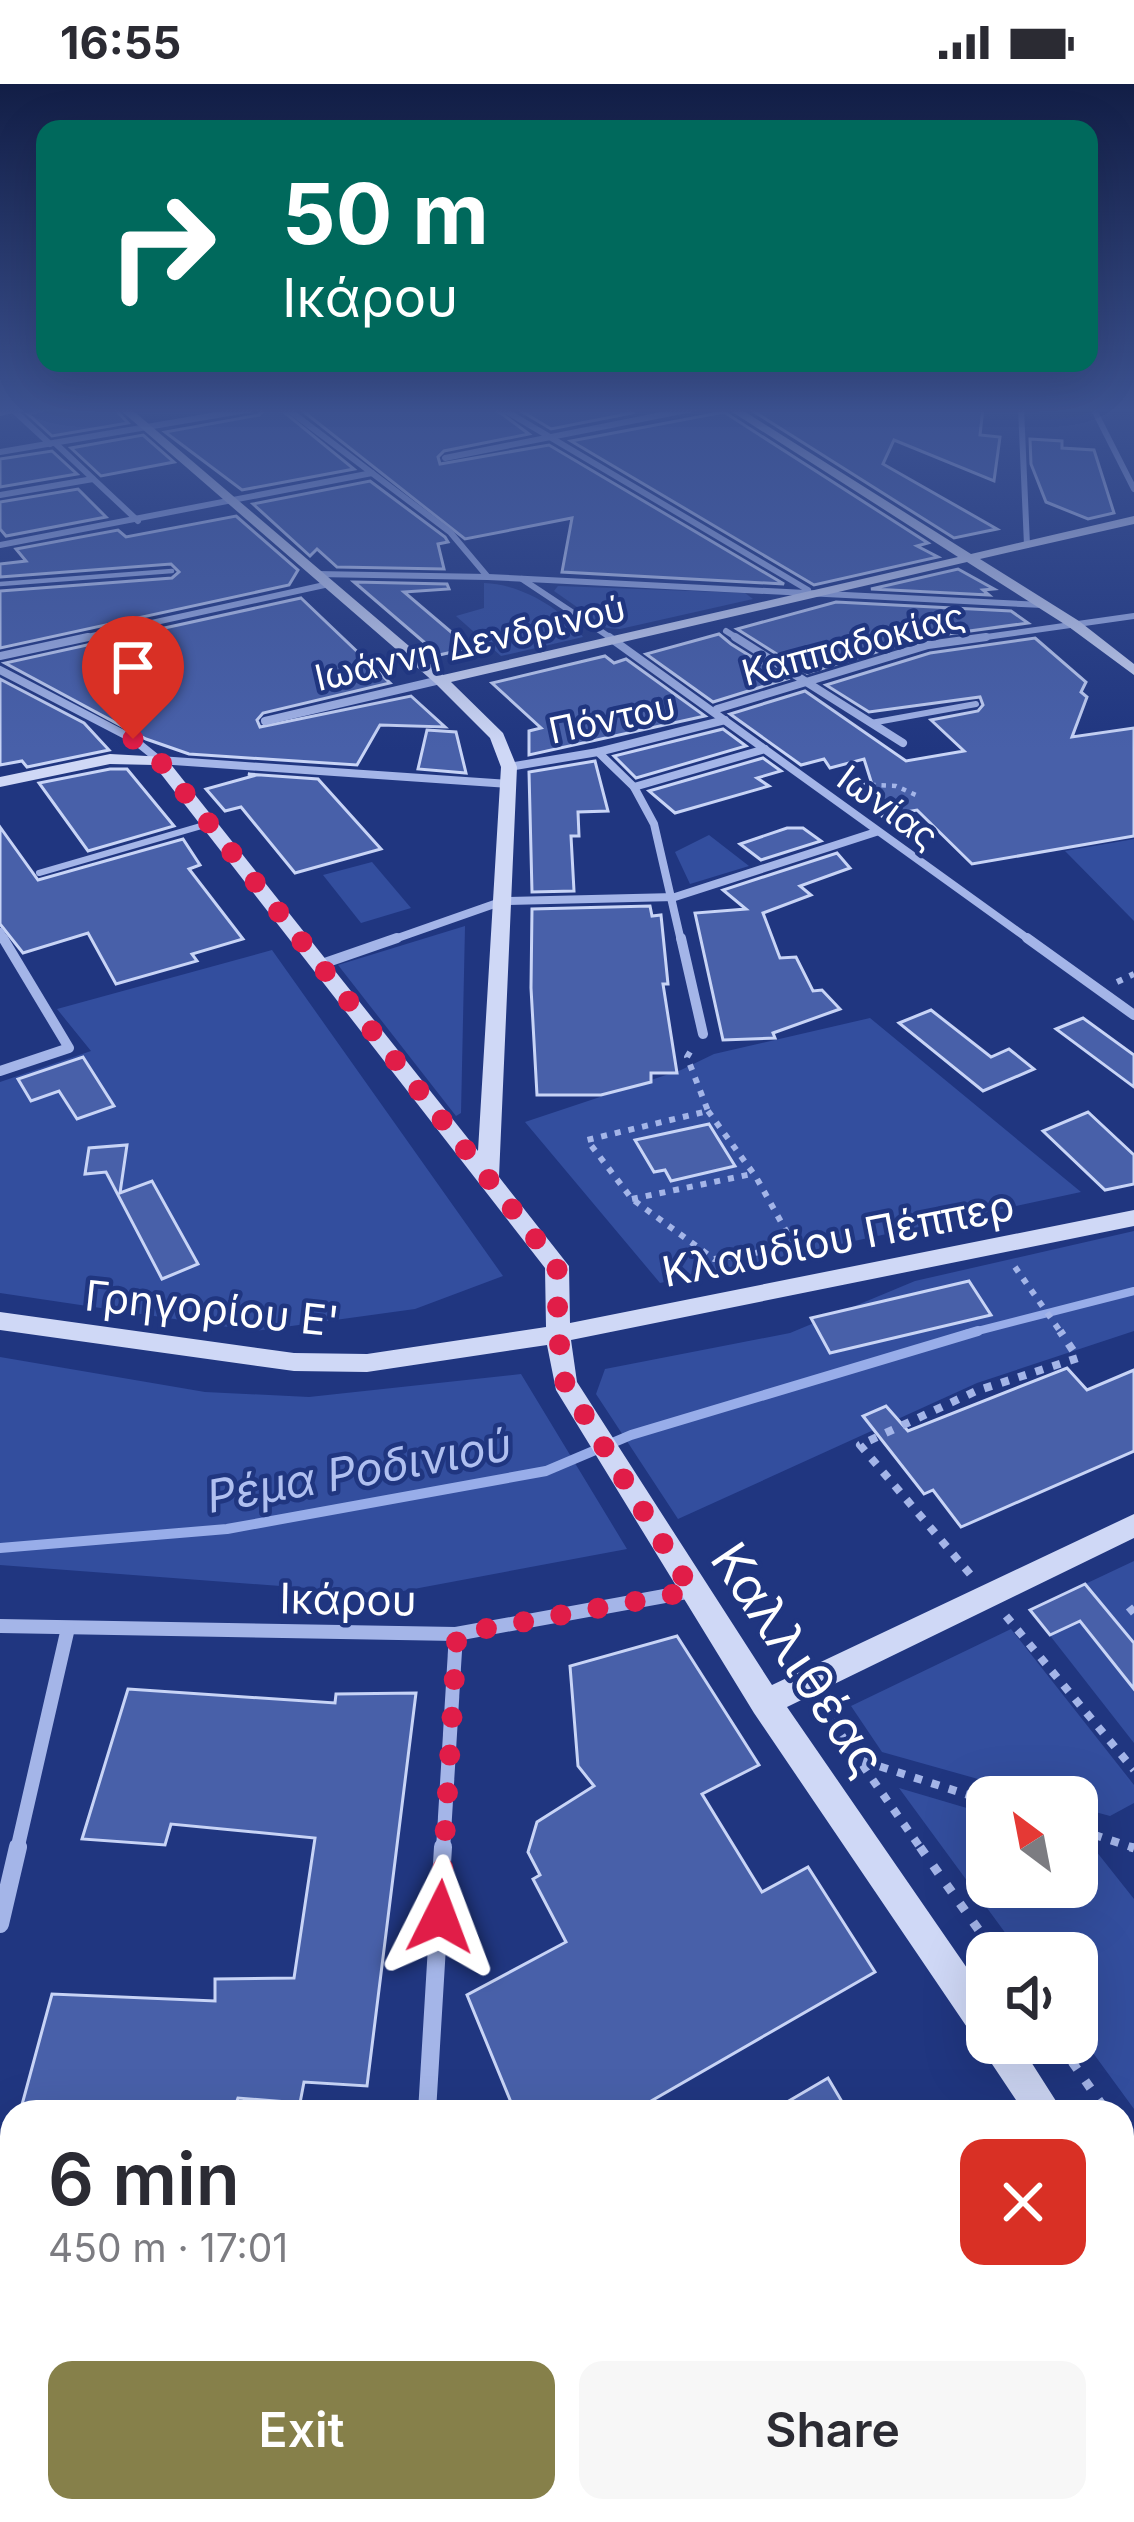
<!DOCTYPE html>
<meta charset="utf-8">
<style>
:root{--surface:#fff;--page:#f7f7f7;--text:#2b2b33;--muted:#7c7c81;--accent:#86804a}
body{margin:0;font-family:Inter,sans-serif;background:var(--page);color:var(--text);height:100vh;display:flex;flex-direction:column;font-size:45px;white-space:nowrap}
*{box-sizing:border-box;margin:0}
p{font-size:39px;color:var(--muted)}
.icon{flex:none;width:66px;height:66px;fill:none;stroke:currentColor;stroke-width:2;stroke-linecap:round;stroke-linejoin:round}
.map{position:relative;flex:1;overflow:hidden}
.panel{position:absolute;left:0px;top:2016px;width:1134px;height:423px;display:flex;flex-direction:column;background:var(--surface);border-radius:36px 36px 0 0;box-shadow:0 12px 48px #0002}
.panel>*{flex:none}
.top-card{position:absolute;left:36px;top:36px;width:1062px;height:252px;border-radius:24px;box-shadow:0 12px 48px #0002;background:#00695c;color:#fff;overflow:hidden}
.needle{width:78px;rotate:328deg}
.buttons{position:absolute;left:966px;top:1692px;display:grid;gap:24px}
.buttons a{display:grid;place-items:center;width:132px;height:132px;border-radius:24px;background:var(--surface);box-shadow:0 12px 48px #0002;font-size:60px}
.pin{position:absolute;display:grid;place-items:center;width:102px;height:102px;color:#fff;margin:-123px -51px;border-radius:50% 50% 50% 0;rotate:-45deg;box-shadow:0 0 12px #0007}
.pin .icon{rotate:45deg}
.me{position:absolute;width:132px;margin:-66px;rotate:3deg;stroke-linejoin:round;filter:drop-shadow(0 0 9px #0008)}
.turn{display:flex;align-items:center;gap:42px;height:252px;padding:0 48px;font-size:54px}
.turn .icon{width:156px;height:156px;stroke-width:2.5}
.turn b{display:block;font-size:84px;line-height:102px}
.round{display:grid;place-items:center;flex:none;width:126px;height:126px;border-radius:24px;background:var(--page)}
.summary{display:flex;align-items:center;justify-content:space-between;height:204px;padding:0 48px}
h1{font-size:72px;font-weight:600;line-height:90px}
.cta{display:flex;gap:24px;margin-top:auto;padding:24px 48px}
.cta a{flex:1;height:138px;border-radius:24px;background:var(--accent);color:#fff;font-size:48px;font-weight:600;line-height:138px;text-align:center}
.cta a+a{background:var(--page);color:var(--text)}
.status{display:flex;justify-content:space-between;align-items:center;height:84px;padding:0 60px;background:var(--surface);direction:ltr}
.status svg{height:33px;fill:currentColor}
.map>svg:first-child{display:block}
</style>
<div class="status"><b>16:55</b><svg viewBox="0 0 49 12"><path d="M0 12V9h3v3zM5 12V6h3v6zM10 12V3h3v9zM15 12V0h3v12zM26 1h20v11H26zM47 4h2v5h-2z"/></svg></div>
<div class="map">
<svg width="1134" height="2438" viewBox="0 0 1134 2438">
<rect width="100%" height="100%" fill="#203680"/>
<g fill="#334e9e">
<path d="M484 499C520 500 562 524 583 553L501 572 456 532 484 524Z"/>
<path d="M558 502 745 509 753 515 620 545 607 544 554 507Z"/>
<path d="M709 751 749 782 690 800 675 768Z"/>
<path d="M1134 755V837L1065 767Z"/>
<path d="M372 778 411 824 361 839 323 791Z"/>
<path d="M465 842 461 1029 456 1032 338 881Z"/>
<path d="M272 866 503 1192 415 1225 255 1247 0 1209V998L91 967 57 925Z"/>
<path d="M870 934 1081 1108 660 1199 525 1038 681 986 714 970Z"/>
<path d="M1134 1147V1247L977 1299 678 1435 596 1310 605 1285 790 1249 915 1197Z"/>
<path d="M0 1273 205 1308 309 1313 521 1290 627 1465 387 1510 0 1481Z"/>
<path d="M1134 1477V1659L1030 1526Z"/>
<path d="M1011 1545 1134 1701V1719L1110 1732 1077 1723V1713H1042L882 1668 851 1622Z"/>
<path d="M899 1704 987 1730V1803H1077V1758L1092 1762 1134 1815V2025L1077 1947V1869H1020Z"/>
</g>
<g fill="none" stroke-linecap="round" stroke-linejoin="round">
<path stroke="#98ade9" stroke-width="8" d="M966 1250 1134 1207"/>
<path stroke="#98ade9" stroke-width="10" d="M0 1464 227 1445 546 1387 631 1351 978 1247"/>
</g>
<g fill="#4860a9" stroke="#c8d4f6" stroke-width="3">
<path d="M52 324H114L128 339 52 352 28 330Z"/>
<path d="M265 324H279L354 385 242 406 165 348 259 331Z"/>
<path d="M299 324H494L529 350 444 367 438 373 440 380 549 361 784 500 562 488 572 434 465 455Z"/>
<path d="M516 324H624L632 329 551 345Z"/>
<path d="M748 324H983L980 351 1000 353 994 397 894 356 883 380 997 445 954 454Z"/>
<path d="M724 328 928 459 917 462 938 473 814 501 571 357Z"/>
<path d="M143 351 174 378 101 392 71 364Z"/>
<path d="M1030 355 1062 357V364L1094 366 1114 429 1088 435 1046 418 1031 380Z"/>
<path d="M52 367 77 390 0 403V375Z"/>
<path d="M370 397 445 453 448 458 438 460 444 485 337 483 317 465 310 472 253 420Z"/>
<path d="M78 405 106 433 6 452 0 445V418Z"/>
<path d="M236 432 298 486 289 501 0 564V507L172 494 179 488 171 480 0 493V480L26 477 16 465 118 446 126 453Z"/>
<path d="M958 485 994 505 983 506 989 511 871 505Z"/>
<path d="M354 498 447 500 449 505 404 508 470 564 439 571Z"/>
<path d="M301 514 390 599 263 629 257 636 260 643 411 612 445 643 380 641 357 681 189 670 146 655 5 579Z"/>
<path d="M836 518 1011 527 1028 539 926 553 807 589 737 545Z"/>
<path d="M719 550 731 560 787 595 713 618 646 570Z"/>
<path d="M1035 554 1086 598 1081 608 1087 613 1072 653 1134 644V752L972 780 917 726 882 732 864 675 830 684 824 675 801 681 730 630 805 607 906 677 964 667 931 636 978 627 983 621 980 613 869 628 826 601 930 569Z"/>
<path d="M605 572 614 579 626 575 705 632 529 671V647L541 644 492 599Z"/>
<path d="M0 595 84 639 109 666 27 683 22 677 0 681Z"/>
<path d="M723 645 746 662 636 694 614 672Z"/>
<path d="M427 646 456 648 466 689 418 685Z"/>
<path d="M763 674 781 687 757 694 769 702 675 729 649 707Z"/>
<path d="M595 677 608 727 578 728 579 752H571L574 807 532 808 529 688Z"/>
<path d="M110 685H127L174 742 88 767 39 699Z"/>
<path d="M248 690 318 695 381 765 295 789 241 723 225 727 206 705 253 692Z"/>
<path d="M0 743 38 796 183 755 200 781 189 785 243 855 192 870 197 877 116 900 88 849 23 869 0 840Z"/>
<path d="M787 744H803L821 757 761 776 740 760Z"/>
<path d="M837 769 850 784 800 802 811 811 763 829 780 874 796 873 813 907 822 906 840 925 773 949 775 954 723 956 695 829 746 825 723 806Z"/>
<path d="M650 822 652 832 661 831 668 900H663L677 989H651V998L601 1011H537L531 904 532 825Z"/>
<path d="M931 926 991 973 1009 965 1034 985 983 1007 899 939Z"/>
<path d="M1083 934 1134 971V1003L1056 945Z"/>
<path d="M83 973 114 1022 77 1035 59 1007 31 1017 18 995Z"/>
<path d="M1088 1028 1134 1071V1100L1105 1106 1043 1047Z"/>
<path d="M709 1040 735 1082 671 1097 665 1086 654 1088 635 1056Z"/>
<path d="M127 1061 120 1109 152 1097 198 1180 162 1195 106 1088 85 1090 89 1064Z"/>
<path d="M969 1197 991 1231 830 1269 811 1234Z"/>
<path d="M1067 1284 1087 1306 1134 1286V1367L961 1443 933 1406 924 1410 863 1332 886 1322 908 1347Z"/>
<path d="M1085 1500 1134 1559V1605L1080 1537 1050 1551 1030 1526Z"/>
<path d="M677 1552 759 1681 702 1710 762 1808 808 1783 875 1888 632 2028H515L467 1911 566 1858 533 1795 540 1791 528 1768 537 1738 594 1702 578 1682 570 1582Z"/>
<path d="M128 1605 335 1619 336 1610 416 1609 367 2002 304 1998 300 2019 238 2014 233 2028H20L52 1910 215 1917V1895L294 1894 315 1754 171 1740 165 1761 82 1755Z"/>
<path d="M828 1994 848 2028H770Z"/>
</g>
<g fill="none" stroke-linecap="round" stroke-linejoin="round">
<path stroke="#a4b5e8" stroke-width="4.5" stroke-dasharray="4.5 6" stroke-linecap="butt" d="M850 700 896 702 918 712"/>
<g stroke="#a4b5e8" stroke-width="6" stroke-dasharray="6 8" stroke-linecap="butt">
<path d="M1117 898 1134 890"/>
<path d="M690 968 687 973 708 1027"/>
<path d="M708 1027 756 1093 795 1163 714 1175 632 1115 587 1056Z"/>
<path d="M632 1115 752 1090"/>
<path d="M1015 1183 1062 1250"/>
</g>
<g stroke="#a4b5e8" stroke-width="8" stroke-dasharray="8 10" stroke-linecap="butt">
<path d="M970 1490 860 1361 976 1307 1078 1274 1060 1247"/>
<path d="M1129 1523 1134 1529"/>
<path d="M1006 1532 1134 1686"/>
<path d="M821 1622 922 1766"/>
<path d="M863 1677 987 1717"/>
<path d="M1077 1745 1134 1764"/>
</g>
<g stroke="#a4b5e8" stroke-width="9" stroke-dasharray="9 14" stroke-linecap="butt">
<path d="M920 1763 995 1869"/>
<path d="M1130 1763 1134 1764"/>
<path d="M1059 1959 1107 2028"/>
<path d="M1122 2049 1134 2066"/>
</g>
<path stroke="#a4b5e8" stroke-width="4.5" d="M0 500 172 487"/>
<g stroke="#a4b5e8" stroke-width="6">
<path d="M871 639 976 620"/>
<path d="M39 789 208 740"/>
</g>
<g stroke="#a4b5e8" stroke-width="6">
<path d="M11 324 50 360"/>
<path d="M286 324 450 448 487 492"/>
<path d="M501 324 808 506"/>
<path d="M1021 324 1027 461"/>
<path d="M1093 324 1134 405"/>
<path d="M55 359 138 437"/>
<path d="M0 368 258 324"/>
<path d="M445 374 697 324"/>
<path d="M0 411 93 395"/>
<path d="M0 461 372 389"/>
<path d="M316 490 488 493 1043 521"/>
<path d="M522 495 614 556"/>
<path d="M726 547 740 556"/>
<path d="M74 556 329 500"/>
<path d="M965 556 1134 532"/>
</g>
<g stroke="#a4b5e8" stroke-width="8">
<path d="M609 553 1031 857"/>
<path d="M735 553 903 659"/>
<path d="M0 572 88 553"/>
<path d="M0 586 133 655 159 676 509 700"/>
<path d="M717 625 928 561 986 553"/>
<path d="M265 637 440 596"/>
<path d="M598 668 634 703 654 740 681 857"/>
<path d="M509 683 598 668 725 636"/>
<path d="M634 703 765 665"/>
<path d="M0 848 5 857"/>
<path d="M389 857 503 817 675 813 876 748"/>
</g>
<g stroke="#a4b5e8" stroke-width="10">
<path d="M681 854 703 950"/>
<path d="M1027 854 1134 931"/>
<path d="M319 881 397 854"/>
<path d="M0 987 69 964 3 854"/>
</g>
<g stroke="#a4b5e8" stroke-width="14">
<path d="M0 1542 456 1550 692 1507"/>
<path d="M17 1766 68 1544"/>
<path d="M443 1766 456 1550"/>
</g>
<g stroke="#a4b5e8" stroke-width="18">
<path d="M0 1840 18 1763"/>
<path d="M427 2028 443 1763"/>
<path d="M0 2168 12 2165"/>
<path d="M572 2427 577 2438"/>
</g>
<g fill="#cfd8f6" fill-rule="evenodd">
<path d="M34 324 0 332V326Z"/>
<path d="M118 324H130L443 591 958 473 726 324H739L971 470 1134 432V440L980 475 1079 537 1134 580V591L1069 543 967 478 451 598 503 649 517 683 499 1093 569 1182 570 1239 1134 1126V1142L571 1256 577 1298 772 1601 1134 1430V1454L787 1623 987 1913V1959H1019L1063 2028H1024L986 1971 981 1958 975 1955 754 1629 556 1306 547 1261 367 1288 294 1287 0 1246V1228L294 1269 367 1270 546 1243 545 1184 154 681 110 680 0 703V693L110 670 165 673 478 1067 501 683 490 654 435 599Z"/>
<path d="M1122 2122 1134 2127V2177L1122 2172Z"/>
</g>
</g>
<linearGradient id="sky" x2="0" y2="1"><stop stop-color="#121e46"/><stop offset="0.49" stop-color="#3c5291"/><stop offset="1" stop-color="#3c5291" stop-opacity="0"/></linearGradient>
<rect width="1134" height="666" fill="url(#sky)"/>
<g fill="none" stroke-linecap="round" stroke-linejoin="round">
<path stroke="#e11d48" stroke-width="21" stroke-dasharray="0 37.8" d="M133 655 159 676 557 1182 558 1250 565 1299 692 1507 457 1550 440 1833"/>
</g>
<g text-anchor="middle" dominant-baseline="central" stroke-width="9" stroke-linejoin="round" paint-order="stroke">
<g font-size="36" fill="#fff" stroke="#203680">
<text transform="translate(470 559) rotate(-13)">Ιωάννη Δενδρινού</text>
<text transform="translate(853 560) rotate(-15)">Καππαδοκίας</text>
<text transform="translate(612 634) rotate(-12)">Πόντου</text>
<text transform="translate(888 723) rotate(36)">Ιωνίας</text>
</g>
<g font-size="42" fill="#fff" stroke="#203680">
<text transform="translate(838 1154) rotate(-11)">Κλαυδίου Πέππερ</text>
<text transform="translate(212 1224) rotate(6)">Γρηγορίου Ε'</text>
<text transform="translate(348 1515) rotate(1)">Ικάρου</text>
</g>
<g font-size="45" font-style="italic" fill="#b0c0f0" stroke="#203680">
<text transform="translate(359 1386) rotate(-10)">Ρέμα Ροδινιού</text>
</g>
<g font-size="51" fill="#fff" stroke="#203680">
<text transform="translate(799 1575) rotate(56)">Καλλιθέας</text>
</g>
</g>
</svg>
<div class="buttons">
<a><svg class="needle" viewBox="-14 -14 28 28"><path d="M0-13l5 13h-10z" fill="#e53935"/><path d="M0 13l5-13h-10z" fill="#7c7c81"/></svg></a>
<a><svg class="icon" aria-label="sound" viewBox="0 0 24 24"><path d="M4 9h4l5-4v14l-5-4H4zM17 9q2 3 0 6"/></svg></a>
</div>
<div class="pin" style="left:133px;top:655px;background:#d93025"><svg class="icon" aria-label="arrive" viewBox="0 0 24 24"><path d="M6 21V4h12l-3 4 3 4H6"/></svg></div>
<svg class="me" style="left:440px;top:1833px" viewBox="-20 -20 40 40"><path d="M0-17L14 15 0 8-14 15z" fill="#e11d48" stroke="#fff" stroke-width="4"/></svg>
<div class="top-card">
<div class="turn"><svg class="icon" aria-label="right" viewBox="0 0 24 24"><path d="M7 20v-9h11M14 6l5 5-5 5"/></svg><div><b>50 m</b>Ικάρου</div></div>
</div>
<section class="panel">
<div class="summary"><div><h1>6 min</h1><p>450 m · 17:01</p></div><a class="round" style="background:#d93025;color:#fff"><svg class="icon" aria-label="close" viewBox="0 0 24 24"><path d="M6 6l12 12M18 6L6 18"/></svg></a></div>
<div class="cta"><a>Exit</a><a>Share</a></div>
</section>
</div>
